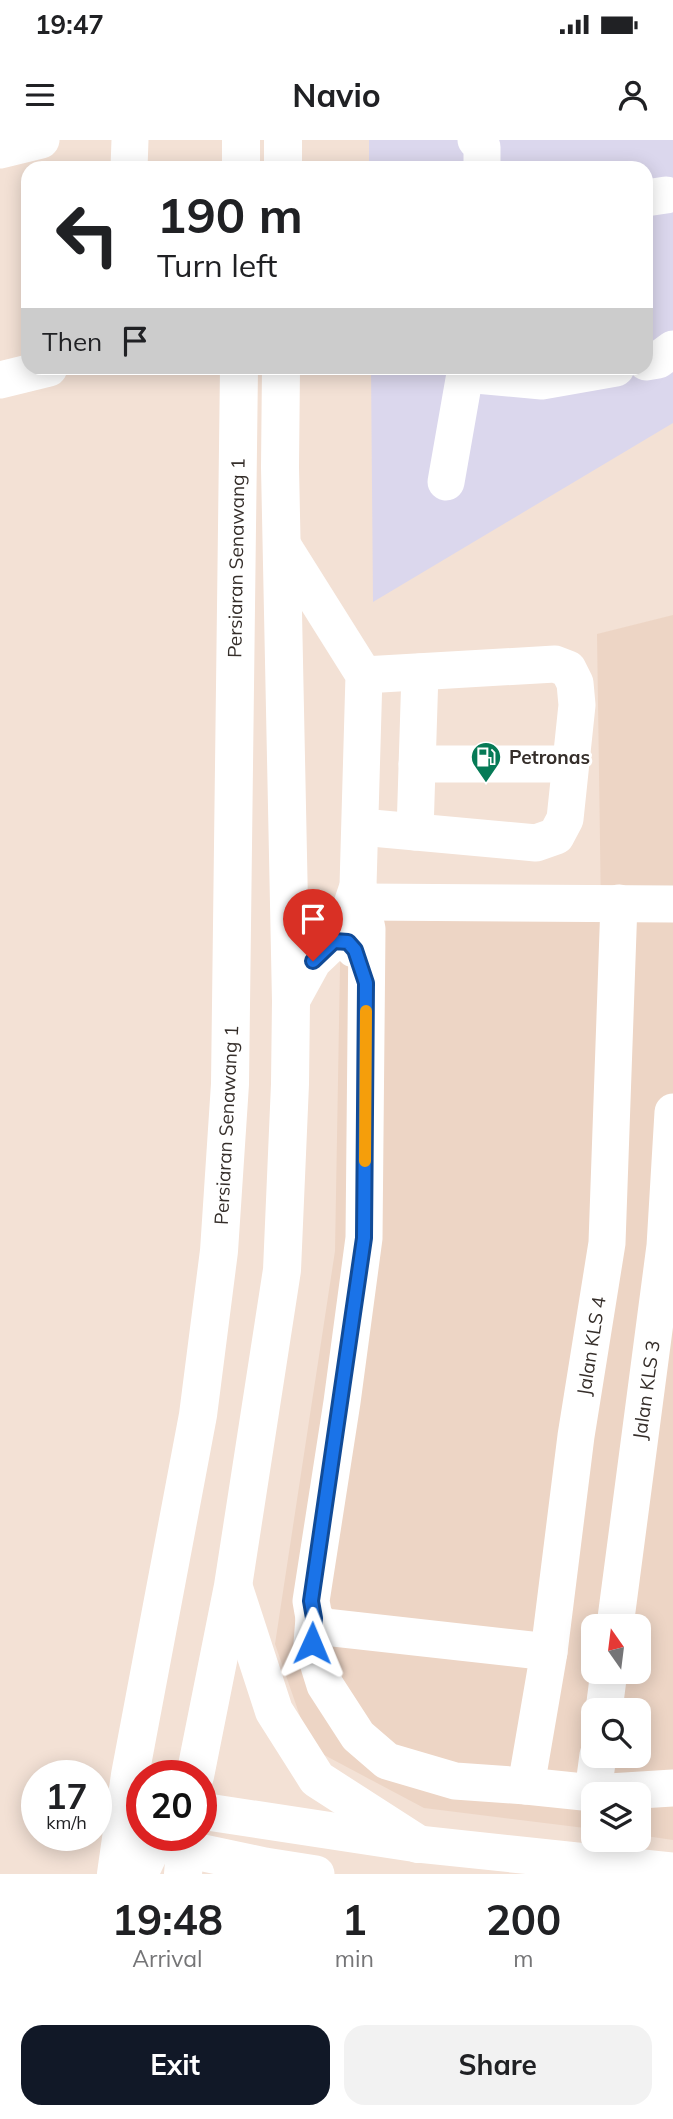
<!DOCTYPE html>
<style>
:root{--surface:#fff;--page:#f2f2f2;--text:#202124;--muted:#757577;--accent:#111827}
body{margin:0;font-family:Mulish,sans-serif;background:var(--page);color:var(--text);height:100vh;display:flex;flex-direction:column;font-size:26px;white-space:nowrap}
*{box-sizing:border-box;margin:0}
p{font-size:23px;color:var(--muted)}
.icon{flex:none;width:38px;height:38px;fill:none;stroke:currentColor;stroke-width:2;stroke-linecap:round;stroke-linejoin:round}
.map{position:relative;height:1734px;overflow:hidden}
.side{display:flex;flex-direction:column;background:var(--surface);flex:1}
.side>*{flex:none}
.banner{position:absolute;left:21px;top:21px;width:632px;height:214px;border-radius:21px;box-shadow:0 4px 18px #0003;background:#fff;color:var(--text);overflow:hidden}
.needle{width:46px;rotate:346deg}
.controls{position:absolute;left:581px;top:1474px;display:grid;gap:14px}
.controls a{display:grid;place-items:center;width:70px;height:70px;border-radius:14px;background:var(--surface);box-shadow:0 4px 18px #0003;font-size:35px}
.speed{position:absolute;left:21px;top:1620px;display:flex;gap:14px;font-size:35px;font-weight:700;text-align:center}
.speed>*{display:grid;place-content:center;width:91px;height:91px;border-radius:50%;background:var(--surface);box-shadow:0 4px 18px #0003;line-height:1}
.speed small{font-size:18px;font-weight:400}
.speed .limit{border:10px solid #d22;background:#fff;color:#111}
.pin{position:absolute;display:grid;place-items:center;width:60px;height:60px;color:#fff;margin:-72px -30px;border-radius:50% 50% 50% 0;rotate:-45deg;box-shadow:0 0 7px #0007}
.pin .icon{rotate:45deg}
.me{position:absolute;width:77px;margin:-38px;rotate:1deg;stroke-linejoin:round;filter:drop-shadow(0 0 5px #0008)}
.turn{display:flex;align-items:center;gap:24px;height:147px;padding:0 21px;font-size:32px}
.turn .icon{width:91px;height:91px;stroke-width:2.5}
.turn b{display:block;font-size:49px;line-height:60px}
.then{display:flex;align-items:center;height:66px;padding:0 21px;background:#0003;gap:14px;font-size:26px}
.eta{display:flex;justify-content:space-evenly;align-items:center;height:119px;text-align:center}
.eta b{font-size:42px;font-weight:700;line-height:49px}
.action{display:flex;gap:14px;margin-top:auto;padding:14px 21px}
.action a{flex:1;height:80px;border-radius:21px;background:var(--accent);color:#fff;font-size:28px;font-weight:700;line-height:80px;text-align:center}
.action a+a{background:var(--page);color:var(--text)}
.status{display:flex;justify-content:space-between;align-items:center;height:49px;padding:0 35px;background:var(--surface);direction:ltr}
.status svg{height:19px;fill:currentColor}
header{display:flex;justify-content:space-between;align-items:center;height:91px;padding:0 21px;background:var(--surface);font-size:32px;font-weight:700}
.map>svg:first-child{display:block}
</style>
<div class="status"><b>19:47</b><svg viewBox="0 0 49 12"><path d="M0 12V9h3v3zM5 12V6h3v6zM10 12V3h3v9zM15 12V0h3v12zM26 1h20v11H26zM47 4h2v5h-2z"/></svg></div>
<header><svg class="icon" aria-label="menu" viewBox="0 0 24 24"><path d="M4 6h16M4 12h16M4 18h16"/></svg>Navio<svg class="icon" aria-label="person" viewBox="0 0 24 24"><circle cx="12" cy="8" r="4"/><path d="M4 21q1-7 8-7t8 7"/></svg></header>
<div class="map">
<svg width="673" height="1734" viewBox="0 0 673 1734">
<rect width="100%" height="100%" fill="#f3e1d5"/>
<path fill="#edd5c5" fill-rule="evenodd" d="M673 475V1700L639 1695V1654H593V1689L424 1668 311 1608 275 1504 335 1111 341 769 601 771 597 494ZM593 1486H639V1531H593ZM593 1570H639V1615H593Z"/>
<path fill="#dbd7ed" d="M369 0H673V283L373 462 371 228H646V28H369Z"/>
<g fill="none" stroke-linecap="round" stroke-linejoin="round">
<g stroke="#fff" stroke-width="37">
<path d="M476 0 482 7V28"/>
<path d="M0 10 41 0"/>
<path d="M129 28 130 0"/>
<path d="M646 58 666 55"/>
<path d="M646 222 658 220 673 209"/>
<path d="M465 234 542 241 616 228"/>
<path d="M0 240 49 228"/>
<path d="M446 342 466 228"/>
<path d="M283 406 364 535 358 746 347 779 334 801"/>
<path d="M417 624H570"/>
<path d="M361 687 536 703 556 696 565 679 577 565 575 543 568 529 555 524 364 535"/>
<path d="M415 692 420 532"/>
<path d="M358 746 367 789 364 1098 342 1262 311 1461 314 1478 325 1487 549 1512"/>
<path d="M361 762 673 764"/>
<path d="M291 861 313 821 334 801 348 802 354 809"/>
<path d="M314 1478 312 1503 325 1545 358 1596 387 1621 455 1641 526 1646 593 1653 673 1648"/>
<path d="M615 1486 665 1106 673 972"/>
<path d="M604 1570 609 1531"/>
<path d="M526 1646 549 1512 576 1296 607 1103 619 763"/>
<path d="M593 1653 598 1615"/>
<path d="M201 1671 418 1704 673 1731"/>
<path d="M185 1709 265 1726 316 1734"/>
</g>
<g stroke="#fff" stroke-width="38">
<path d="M241 28V0"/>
<path d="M283 28V0"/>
<path d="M234 1448 274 1571 317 1639 418 1704"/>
<path d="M195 1636 233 1446 282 1130 290 944 291 861 280 327 281 228"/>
<path d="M116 1734 130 1635 198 1275 219 1111 230 944 239 228"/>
<path d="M139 1734 149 1713 162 1696"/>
<path d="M183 1734 186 1696"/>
</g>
</g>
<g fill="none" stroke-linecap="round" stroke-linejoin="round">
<g stroke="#114b97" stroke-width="18">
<path id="route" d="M312 1503 314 1478 311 1461 364 1098 366 843 355 810 348 802 334 801 313 821"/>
</g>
<use href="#route" stroke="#1a73e8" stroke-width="12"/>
<path stroke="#f59e0b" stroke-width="12" d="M365 1021 366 871"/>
</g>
<defs>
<g id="fuel-pin" transform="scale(1.575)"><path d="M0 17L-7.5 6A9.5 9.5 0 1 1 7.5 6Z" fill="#067a56" stroke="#fff"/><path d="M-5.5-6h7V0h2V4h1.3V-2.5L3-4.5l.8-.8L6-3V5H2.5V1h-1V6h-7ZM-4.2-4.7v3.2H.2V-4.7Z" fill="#fff"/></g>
</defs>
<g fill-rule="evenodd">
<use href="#fuel-pin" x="486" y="617"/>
</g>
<g text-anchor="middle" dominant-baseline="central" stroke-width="6" stroke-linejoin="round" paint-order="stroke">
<g font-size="19" fill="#352e2a" stroke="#fff">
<text transform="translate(236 418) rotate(-89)">Persiaran Senawang 1</text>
<text transform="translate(226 985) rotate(-87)">Persiaran Senawang 1</text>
<text transform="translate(591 1206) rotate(-81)">Jalan KLS 4</text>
<text transform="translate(646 1250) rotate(-82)">Jalan KLS 3</text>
</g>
<g font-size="19" font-weight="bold" fill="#352e2a" stroke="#fff" text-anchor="start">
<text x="509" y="617">Petronas</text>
</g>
</g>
</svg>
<div class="controls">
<a><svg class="needle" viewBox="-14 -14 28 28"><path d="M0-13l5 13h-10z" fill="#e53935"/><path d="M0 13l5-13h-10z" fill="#757577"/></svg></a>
<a><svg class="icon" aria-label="search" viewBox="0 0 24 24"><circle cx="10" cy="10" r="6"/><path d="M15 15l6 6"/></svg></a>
<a><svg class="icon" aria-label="layers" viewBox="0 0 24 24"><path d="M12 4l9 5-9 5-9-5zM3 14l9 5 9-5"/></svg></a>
</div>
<div class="speed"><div>17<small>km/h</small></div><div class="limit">20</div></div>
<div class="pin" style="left:313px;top:821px;background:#d93025"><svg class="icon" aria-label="arrive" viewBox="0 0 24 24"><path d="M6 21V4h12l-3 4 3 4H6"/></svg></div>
<svg class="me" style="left:312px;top:1503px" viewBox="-20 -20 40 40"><path d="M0-17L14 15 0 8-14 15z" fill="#1a73e8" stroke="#fff" stroke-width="4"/></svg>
<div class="banner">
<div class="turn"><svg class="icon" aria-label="left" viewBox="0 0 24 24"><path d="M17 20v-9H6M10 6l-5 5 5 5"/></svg><div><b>190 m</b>Turn left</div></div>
<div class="then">Then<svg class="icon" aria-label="arrive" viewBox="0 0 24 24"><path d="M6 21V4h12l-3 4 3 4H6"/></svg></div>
</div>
</div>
<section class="side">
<div class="eta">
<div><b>19:48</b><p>Arrival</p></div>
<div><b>1</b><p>min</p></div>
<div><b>200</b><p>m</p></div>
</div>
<div class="action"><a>Exit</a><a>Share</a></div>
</section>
